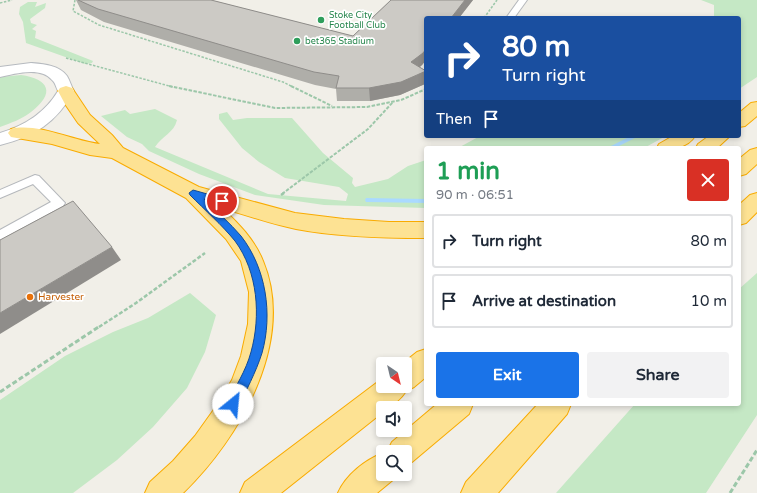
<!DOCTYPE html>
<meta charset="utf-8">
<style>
:root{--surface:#fff;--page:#f2f2f3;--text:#1f2937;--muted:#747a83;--line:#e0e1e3;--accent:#1a73e8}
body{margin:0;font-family:"Varela Round",sans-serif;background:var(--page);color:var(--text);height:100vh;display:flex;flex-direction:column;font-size:15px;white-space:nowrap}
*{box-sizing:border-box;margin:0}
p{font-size:13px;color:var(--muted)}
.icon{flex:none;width:22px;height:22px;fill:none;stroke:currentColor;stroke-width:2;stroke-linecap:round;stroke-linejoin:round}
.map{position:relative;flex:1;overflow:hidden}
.details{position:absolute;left:424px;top:146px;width:317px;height:260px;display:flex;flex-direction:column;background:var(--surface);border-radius:4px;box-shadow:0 2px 6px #0003}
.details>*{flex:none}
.banner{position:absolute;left:424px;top:16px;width:317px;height:122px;border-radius:4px;box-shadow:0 2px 6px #0003;background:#1a4fa0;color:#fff;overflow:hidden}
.needle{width:26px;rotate:145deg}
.tools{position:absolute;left:376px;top:357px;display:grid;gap:8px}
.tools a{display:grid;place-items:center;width:36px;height:36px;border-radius:4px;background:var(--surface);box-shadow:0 2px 6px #0003;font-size:20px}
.pin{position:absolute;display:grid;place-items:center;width:34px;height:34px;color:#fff;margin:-17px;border:2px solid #fff;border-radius:50%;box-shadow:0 1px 4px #0007}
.me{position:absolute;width:44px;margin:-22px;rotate:28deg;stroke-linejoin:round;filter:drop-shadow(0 0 3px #0008)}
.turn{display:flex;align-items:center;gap:14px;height:84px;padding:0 12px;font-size:18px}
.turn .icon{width:52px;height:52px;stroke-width:2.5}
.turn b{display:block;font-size:28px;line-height:34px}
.then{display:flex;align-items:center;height:38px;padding:0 12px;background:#0003;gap:8px;font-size:15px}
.round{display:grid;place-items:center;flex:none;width:42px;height:42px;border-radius:4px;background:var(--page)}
.headline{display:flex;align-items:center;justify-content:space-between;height:68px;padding:0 12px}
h1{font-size:24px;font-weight:700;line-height:30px;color:#1e9e55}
.button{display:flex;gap:8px;margin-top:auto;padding:8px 12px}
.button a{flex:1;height:46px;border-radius:4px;background:var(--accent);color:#fff;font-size:16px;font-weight:700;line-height:46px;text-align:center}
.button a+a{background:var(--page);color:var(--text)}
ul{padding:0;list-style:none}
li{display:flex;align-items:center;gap:12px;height:54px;margin:0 8px 6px;padding:0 4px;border:2px solid var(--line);border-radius:4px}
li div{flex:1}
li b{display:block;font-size:15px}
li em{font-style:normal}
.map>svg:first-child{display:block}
</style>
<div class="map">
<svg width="757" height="493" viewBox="0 0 757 493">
<rect width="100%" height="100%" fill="#f1efe8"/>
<g fill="#c5e8c5">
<path d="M701 0H757V77L739 89V18H714V5Z"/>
<path d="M28 2H37L35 7 46 3 45 8 30 19 31 23 37 25 32 29 36 31 35 38 93 61 92 63 85 64 26 43 23 22 19 14 20 7Z"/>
<path d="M21 75C49 79 56 93 31 112 22 119 11 123 0 127V77Z"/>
<path d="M155 109 177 120C174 133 162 136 155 147L268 194 346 201 348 194 339 187 285 178 259 162 242 148 219 119V114L227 112 233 120 247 118H292L323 153 353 178 352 183 355 187 388 179 408 166 426 160V208L324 205 255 195 199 174 149 151 142 144 127 137 101 116 125 110 130 114Z"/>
<path d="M480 136H666L644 148H458Z"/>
<path d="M757 273V415L706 493H556L635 404H739V289Z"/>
<path d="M190 293 216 315 205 352 187 388 153 427 117 460 73 493H0V400L65 356 113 332 148 318Z"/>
</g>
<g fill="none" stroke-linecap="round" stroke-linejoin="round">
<g fill="#aadaff" fill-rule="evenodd">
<path d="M631 136H639L615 148H607Z"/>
<path d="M366 198 426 199V203L368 202H366L365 200Z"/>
</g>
<g stroke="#b5b8bc" stroke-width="2">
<g id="lane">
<path d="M519 0H527L514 18H506Z"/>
<path d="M35 175 39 176 65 203 63 206 0 240V230L51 202 33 184 0 198V190Z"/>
</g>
</g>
<g stroke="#b6babf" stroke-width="2">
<path id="secondary" d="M31 63C43 64 59 65 67 76 70 81 71 86 74 91 56 123 35 136 0 145V133C24 126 45 113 58 91 56 87 55 82 52 80 41 66 14 74 0 77V67Z"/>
</g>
<g stroke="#f9ab00" stroke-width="2">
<g id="highway">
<path d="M66 86 72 88 90 115 112 135 123 148 199 187 295 213 344 219 389 222H426V238C383 238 338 237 296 229 271 224 246 215 222 208 238 223 255 240 263 261 296 341 240 438 183 493H145L150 482 173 461 195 436 215 408 232 380 241 356 248 324 249 292 241 261 226 239 186 198 112 158 90 155 52 144 11 137 8 133 11 129C36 122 74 141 100 144L78 123 65 104 58 91 60 88Z"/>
<path d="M757 102V116L745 126 739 127V113L751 103Z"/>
<path d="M673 136H695C686 150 671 148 657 148L659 144Z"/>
<path d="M709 136H730L717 148H696L698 144Z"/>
<path d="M757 148V164L746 174 739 176V159L750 150Z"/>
<path d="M757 193V212L746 223 739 225V205L750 195Z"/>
<path d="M426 349V377L414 387 406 391C402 398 391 408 383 408V412L281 493H240L245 482 383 378V386H405V364H402L417 352Z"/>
<path d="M437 404H473L469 414 412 462 405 466V452H387L392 442Z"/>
<path d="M538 404H571L567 414 498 493H461L466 482Z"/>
<path d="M383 453V474H396L394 479 377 493H338C346 475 365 460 383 453Z"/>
</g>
</g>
<g stroke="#9cc7a9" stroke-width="1.5" stroke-dasharray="2.5 1.5" stroke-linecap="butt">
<path d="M75 0 73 11 99 25 283 82 293 87"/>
<path d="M0 3 12 0"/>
<path d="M484 18 497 0"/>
<path d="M66 58 173 87"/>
</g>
<g stroke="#9cc7a9" stroke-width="2" stroke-dasharray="3.5 1.5" stroke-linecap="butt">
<path d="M169 86 275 108 367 107 401 100 426 89"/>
<path d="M291 86 332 106"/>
<path d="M282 194 368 129 393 102"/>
</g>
<g stroke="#9cc7a9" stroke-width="2.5" stroke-dasharray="4 2" stroke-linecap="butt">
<path d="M281 195 284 193"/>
<path d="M99 327 136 303 205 253"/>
</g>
<g stroke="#9cc7a9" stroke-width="3" stroke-dasharray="5 2.5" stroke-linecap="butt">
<path d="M0 392 100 326"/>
<path d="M730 493 757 450"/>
</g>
<use href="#lane" fill="#fff" fill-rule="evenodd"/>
<use href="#secondary" fill="#fff" fill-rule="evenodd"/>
<use href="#highway" fill="#fde293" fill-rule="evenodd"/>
</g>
<path fill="#afaea9" d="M76 0H211L353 36 391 0H473L422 65 420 67 425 84 400 95 370 101H337L336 89 315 85 104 22 81 10Z"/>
<g fill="#8f8d8a">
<path d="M465 0H473L459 18H451Z"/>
<path d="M426 49V60L422 65 410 75 411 62Z"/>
<path d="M426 71 425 84 400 95 370 101 369 88Z"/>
<path d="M112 247 121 260 0 334V313Z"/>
</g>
<g fill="#cccac5" stroke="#8f8d8a">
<path d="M78 0H211L353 36 391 0H465L451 18H426V49L423 53 411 62 426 71 401 82 369 88H336L339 76 314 72 98 9Z"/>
<path d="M73 201 112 247 0 313V240Z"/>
</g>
<path fill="#1a73e8" stroke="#114b97" d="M193 190 225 199 226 201 222 204 204 199C216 211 230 223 241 236 266 268 273 314 262 353 256 372 246 391 237 409L233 410 229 409 227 404C235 387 246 371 251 352 261 316 258 272 235 241 222 225 205 210 190 195L189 193Z"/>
<g fill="#2e9e5b" stroke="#fff" stroke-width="1.5">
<circle cx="321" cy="20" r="4"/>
<circle cx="297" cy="41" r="4"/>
</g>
<circle fill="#e8710a" stroke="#fff" stroke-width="1.5" cx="30" cy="297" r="4"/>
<g text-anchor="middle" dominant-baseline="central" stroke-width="3.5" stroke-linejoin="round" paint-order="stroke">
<g font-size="9" fill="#27864d" stroke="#fff" text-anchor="start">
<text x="329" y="15">Stoke City<tspan x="329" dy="10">Football Club</tspan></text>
<text x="305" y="41">bet365 Stadium</text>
</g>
<g font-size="10" fill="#c56008" stroke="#fff" text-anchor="start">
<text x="38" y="297">Harvester</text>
</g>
</g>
</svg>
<div class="tools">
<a><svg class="needle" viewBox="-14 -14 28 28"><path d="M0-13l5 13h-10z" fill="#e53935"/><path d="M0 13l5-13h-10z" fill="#747a83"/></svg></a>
<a><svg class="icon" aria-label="sound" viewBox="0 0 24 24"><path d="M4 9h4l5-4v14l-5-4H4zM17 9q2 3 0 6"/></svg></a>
<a><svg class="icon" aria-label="search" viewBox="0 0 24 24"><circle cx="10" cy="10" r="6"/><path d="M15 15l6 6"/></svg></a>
</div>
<div class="pin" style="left:222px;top:201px;background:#d93025"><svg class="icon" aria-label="arrive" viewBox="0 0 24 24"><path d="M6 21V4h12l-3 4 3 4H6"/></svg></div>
<svg class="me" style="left:233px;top:404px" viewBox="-20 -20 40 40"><circle r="19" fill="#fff"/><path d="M0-13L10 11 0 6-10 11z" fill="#1a73e8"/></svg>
<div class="banner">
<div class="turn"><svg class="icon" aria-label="right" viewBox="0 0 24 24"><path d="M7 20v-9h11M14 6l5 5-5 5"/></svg><div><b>80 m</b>Turn right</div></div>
<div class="then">Then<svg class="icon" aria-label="arrive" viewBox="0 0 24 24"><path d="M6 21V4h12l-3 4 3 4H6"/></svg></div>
</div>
<section class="details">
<div class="headline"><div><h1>1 min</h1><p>90 m · 06:51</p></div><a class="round" style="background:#d93025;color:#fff"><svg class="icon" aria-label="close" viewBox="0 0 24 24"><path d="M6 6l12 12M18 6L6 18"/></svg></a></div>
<ul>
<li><svg class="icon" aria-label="right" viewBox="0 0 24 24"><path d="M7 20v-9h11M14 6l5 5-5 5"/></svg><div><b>Turn right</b></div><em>80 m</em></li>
<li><svg class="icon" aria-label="arrive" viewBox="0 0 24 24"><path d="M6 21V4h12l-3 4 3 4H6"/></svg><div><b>Arrive at destination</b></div><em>10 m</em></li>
</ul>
<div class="button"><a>Exit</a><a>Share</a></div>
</section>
</div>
